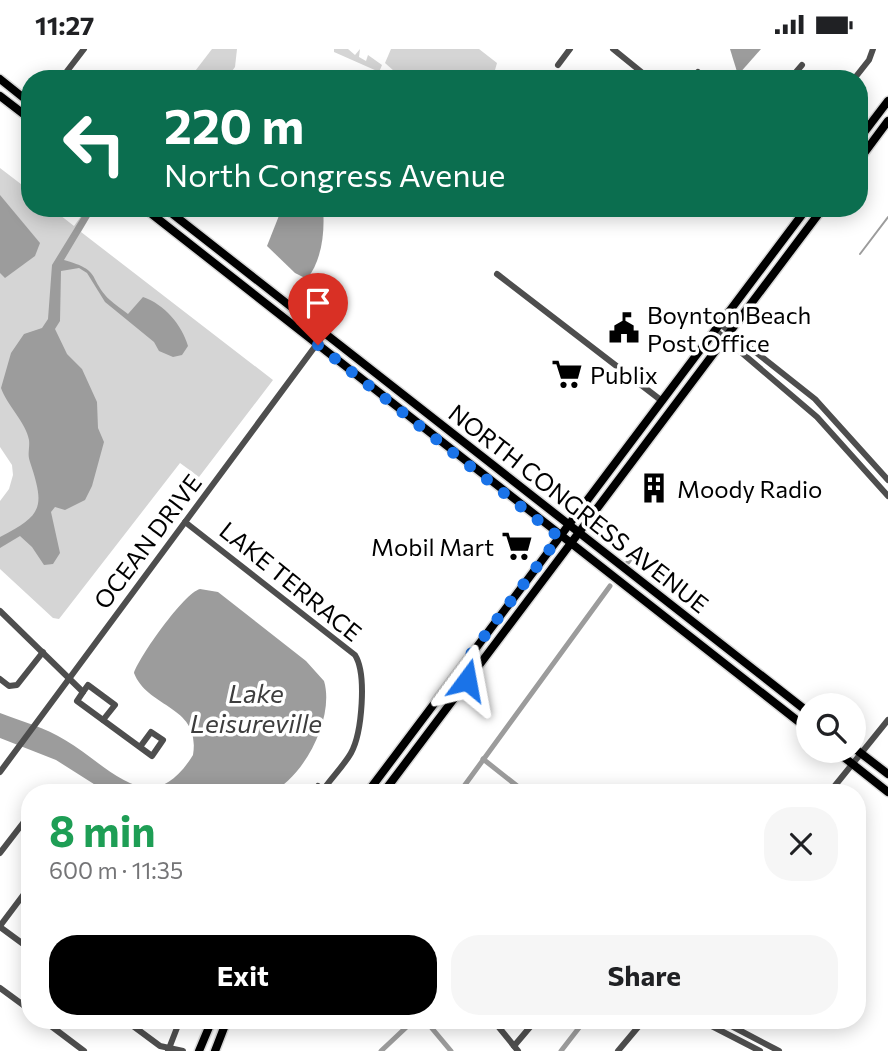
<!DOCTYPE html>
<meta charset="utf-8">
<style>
:root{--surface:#fff;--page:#f6f6f6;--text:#202124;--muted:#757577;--accent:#000}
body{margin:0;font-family:Commissioner,sans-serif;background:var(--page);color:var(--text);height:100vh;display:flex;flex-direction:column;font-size:26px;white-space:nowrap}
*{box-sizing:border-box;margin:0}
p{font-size:23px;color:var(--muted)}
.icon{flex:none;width:38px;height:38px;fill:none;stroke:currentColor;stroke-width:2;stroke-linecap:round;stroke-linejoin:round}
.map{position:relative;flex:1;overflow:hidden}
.drawer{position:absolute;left:21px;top:735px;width:845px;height:245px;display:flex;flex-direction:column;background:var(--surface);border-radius:28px;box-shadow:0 4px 18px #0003}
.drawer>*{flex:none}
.hud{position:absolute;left:21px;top:21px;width:847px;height:147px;border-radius:28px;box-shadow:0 4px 18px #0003;background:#0b6e4f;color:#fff;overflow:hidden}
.fabs{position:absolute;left:796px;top:644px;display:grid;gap:14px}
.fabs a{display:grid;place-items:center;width:70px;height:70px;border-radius:50%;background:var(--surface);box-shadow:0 4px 18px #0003;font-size:35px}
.pin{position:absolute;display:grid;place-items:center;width:60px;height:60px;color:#fff;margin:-72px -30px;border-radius:50% 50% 50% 0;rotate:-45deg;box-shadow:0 0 7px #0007}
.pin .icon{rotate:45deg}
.me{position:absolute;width:77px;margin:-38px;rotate:13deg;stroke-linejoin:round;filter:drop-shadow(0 0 5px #0008)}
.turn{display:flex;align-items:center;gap:24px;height:147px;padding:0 28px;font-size:32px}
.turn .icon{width:91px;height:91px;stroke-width:2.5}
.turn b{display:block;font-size:49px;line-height:60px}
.round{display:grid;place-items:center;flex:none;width:74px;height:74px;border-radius:28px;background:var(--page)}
.overview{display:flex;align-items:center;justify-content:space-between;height:119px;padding:0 28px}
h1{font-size:42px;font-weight:700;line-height:52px;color:#1e9e55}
.cta{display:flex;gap:14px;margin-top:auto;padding:14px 28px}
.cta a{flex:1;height:80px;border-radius:28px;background:var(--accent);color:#fff;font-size:28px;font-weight:700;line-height:80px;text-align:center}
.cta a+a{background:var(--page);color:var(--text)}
.status{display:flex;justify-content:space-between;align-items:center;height:49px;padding:0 35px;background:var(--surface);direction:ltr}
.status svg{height:19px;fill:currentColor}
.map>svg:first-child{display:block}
</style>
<div class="status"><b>11:27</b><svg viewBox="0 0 49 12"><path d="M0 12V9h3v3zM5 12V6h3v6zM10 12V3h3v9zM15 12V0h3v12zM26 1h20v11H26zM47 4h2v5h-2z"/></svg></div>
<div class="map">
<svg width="888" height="1002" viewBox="0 0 888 1002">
<rect width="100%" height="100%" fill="#fff"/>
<g fill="#d5d5d5">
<path d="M212 0H237L235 18 226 30H189Z"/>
<path d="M348 0 355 6 360 0 359 8 366 12 368 6 382 16 377 28V22L334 3V0Z"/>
<path d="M391 0H479L497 14 495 21 506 30H403L385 14Z"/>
<path d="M0 119 30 142V159H51L74 177 87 159H95L81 183 273 331 199 428 180 414 59 570 53 569 0 520V452L9 440 13 426 12 416 0 398Z"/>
</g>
<g fill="#9c9c9c">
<path d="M730 0H761L738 26Z"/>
<path d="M0 146 40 194 35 207 5 229 0 224Z"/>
<path d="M87 159H95L64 211C103 222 87 228 110 251 115 256 122 260 128 265L143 248C164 255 182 276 188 297L182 306 173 308 159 302 154 293 105 253 87 224 79 219 61 222 60 272 55 280 67 305 82 320 97 353 98 379 104 393 92 437 85 451 65 461 55 458 51 463 60 504 53 515 44 516 32 498 20 487 0 499V488C43 466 45 458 30 413 27 405 30 399 29 391 26 374 7 356 1 339L11 304 24 285 42 279 48 270 52 216Z"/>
<path d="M282 159H323C325 183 322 211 307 230L295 224 267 197Z"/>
<path d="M200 540 218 543 306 612 324 632C335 668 304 729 270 744H108L56 711 0 689V664C21 672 46 679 65 691 112 719 151 774 193 706 201 656 148 660 134 624 139 608 184 544 200 540Z"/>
</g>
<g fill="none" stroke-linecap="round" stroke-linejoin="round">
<path stroke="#9c9c9c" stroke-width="2" d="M860 205 888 168"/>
<g stroke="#9c9c9c" stroke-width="5">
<path d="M628 513 638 499"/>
<path d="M483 710 526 744"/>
<path d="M459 744 610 537"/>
<path d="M425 971 451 1002"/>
<path d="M381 1002 414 971"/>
<path d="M561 1002 585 971"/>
</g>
<g stroke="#dbdbdb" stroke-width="11">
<g id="major">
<path d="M0 30 30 54"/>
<path d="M0 47 30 70"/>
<path d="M859 90 888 52"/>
<path d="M859 111 888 72"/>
<path d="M144 159 808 680"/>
<path d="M165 159 808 663"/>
<path d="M854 699 888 725"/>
<path d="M836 702 888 743"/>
<path d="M367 744 807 159"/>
<path d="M383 744 823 159"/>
<path d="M199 1002 212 971"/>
<path d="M215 1002 227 971"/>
</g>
</g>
<g stroke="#4e4e4e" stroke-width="6">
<path d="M613 0 650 30"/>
<path d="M558 16 570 0"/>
<path d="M61 30 84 0"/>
<path d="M692 30 698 23"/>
<path d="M790 30 802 16"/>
<path d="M854 30 869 11 873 0"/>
<path d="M497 225 662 352"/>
<path d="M720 275 815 350 888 431"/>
<path d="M715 281 817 368 888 447"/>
<path d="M185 473 355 606C367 625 362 684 351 704 343 718 330 730 321 744"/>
<path d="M0 562 83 643 77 652 152 707 163 691 151 683 140 698"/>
<path d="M0 630 9 637 17 636 43 603"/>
<path d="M83 643 88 636 115 656 103 671"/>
<path d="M0 723 325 284"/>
<path d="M641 743 643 744"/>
<path d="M313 744 318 737"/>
<path d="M829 744 888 671"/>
<path d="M0 804 30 765"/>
<path d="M0 877 30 837"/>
<path d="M0 878 30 900"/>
<path d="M0 939 30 961"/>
<path d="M43 971 84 1002"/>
<path d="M125 971 160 997 183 1002"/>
<path d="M493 971 518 1002"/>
<path d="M700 971 760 1002"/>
<path d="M720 971 779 1002"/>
<path d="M514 997 536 971"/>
<path d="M168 1002 180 971"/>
<path d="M618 1002 644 971"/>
</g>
<use href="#major" stroke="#000" stroke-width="8"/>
</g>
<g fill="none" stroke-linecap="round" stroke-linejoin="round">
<path stroke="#1a73e8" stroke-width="12" stroke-dasharray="0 21.6" d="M318 296 559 488 465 613 467 631"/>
</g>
<defs>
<g id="civic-bare" transform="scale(2.415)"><path d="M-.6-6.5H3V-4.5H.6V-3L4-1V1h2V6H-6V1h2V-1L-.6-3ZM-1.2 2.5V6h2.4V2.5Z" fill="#000" stroke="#fff" stroke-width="2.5" paint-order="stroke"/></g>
<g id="supermarket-bare" transform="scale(2.415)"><path d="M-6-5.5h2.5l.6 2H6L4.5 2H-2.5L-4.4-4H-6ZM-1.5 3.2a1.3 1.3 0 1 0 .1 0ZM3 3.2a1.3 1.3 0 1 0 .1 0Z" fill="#000" stroke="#fff" stroke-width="2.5" paint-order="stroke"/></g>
<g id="building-bare" transform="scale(2.415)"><path d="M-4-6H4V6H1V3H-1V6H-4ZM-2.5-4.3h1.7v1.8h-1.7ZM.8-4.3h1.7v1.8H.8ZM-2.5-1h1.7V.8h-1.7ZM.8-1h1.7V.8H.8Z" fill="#000" stroke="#fff" stroke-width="2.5" paint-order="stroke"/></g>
</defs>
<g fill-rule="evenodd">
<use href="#civic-bare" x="624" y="279"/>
<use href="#supermarket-bare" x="567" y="325"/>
<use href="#building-bare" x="654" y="439"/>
<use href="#supermarket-bare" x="517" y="497"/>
</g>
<g text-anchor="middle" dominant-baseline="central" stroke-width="7" stroke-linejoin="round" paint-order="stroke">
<g font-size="24" fill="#000" stroke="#fff" text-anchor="start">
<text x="647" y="265">Boynton Beach<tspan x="647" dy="28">Post Office</tspan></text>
<text x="590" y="325">Publix</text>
<text x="677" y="439">Moody Radio</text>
<text x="494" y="497" text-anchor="end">Mobil Mart</text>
</g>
<g font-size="24" fill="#000" stroke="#fff">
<text transform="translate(579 459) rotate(38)">NORTH CONGRESS AVENUE</text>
<text transform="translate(147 492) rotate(-53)">OCEAN DRIVE</text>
<text transform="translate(291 532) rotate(39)">LAKE TERRACE</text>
</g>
<g font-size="26" font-style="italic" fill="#3d3d3d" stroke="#fff">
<text x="256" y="643">Lake<tspan x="256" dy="30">Leisureville</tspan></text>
</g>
</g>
</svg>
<div class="fabs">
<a><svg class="icon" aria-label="search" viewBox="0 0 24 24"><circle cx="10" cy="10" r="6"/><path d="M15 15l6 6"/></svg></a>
</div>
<div class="pin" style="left:318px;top:296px;background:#d93025"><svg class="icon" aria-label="arrive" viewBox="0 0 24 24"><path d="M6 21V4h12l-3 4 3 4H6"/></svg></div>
<svg class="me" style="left:467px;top:631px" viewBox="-20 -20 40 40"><path d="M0-17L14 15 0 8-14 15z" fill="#1a73e8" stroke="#fff" stroke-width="4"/></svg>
<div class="hud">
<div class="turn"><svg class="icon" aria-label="left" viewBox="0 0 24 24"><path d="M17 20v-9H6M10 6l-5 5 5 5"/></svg><div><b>220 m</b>North Congress Avenue</div></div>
</div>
<section class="drawer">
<div class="overview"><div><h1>8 min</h1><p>600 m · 11:35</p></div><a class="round"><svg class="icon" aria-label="close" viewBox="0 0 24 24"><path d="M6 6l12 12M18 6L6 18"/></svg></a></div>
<div class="cta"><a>Exit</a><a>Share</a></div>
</section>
</div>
